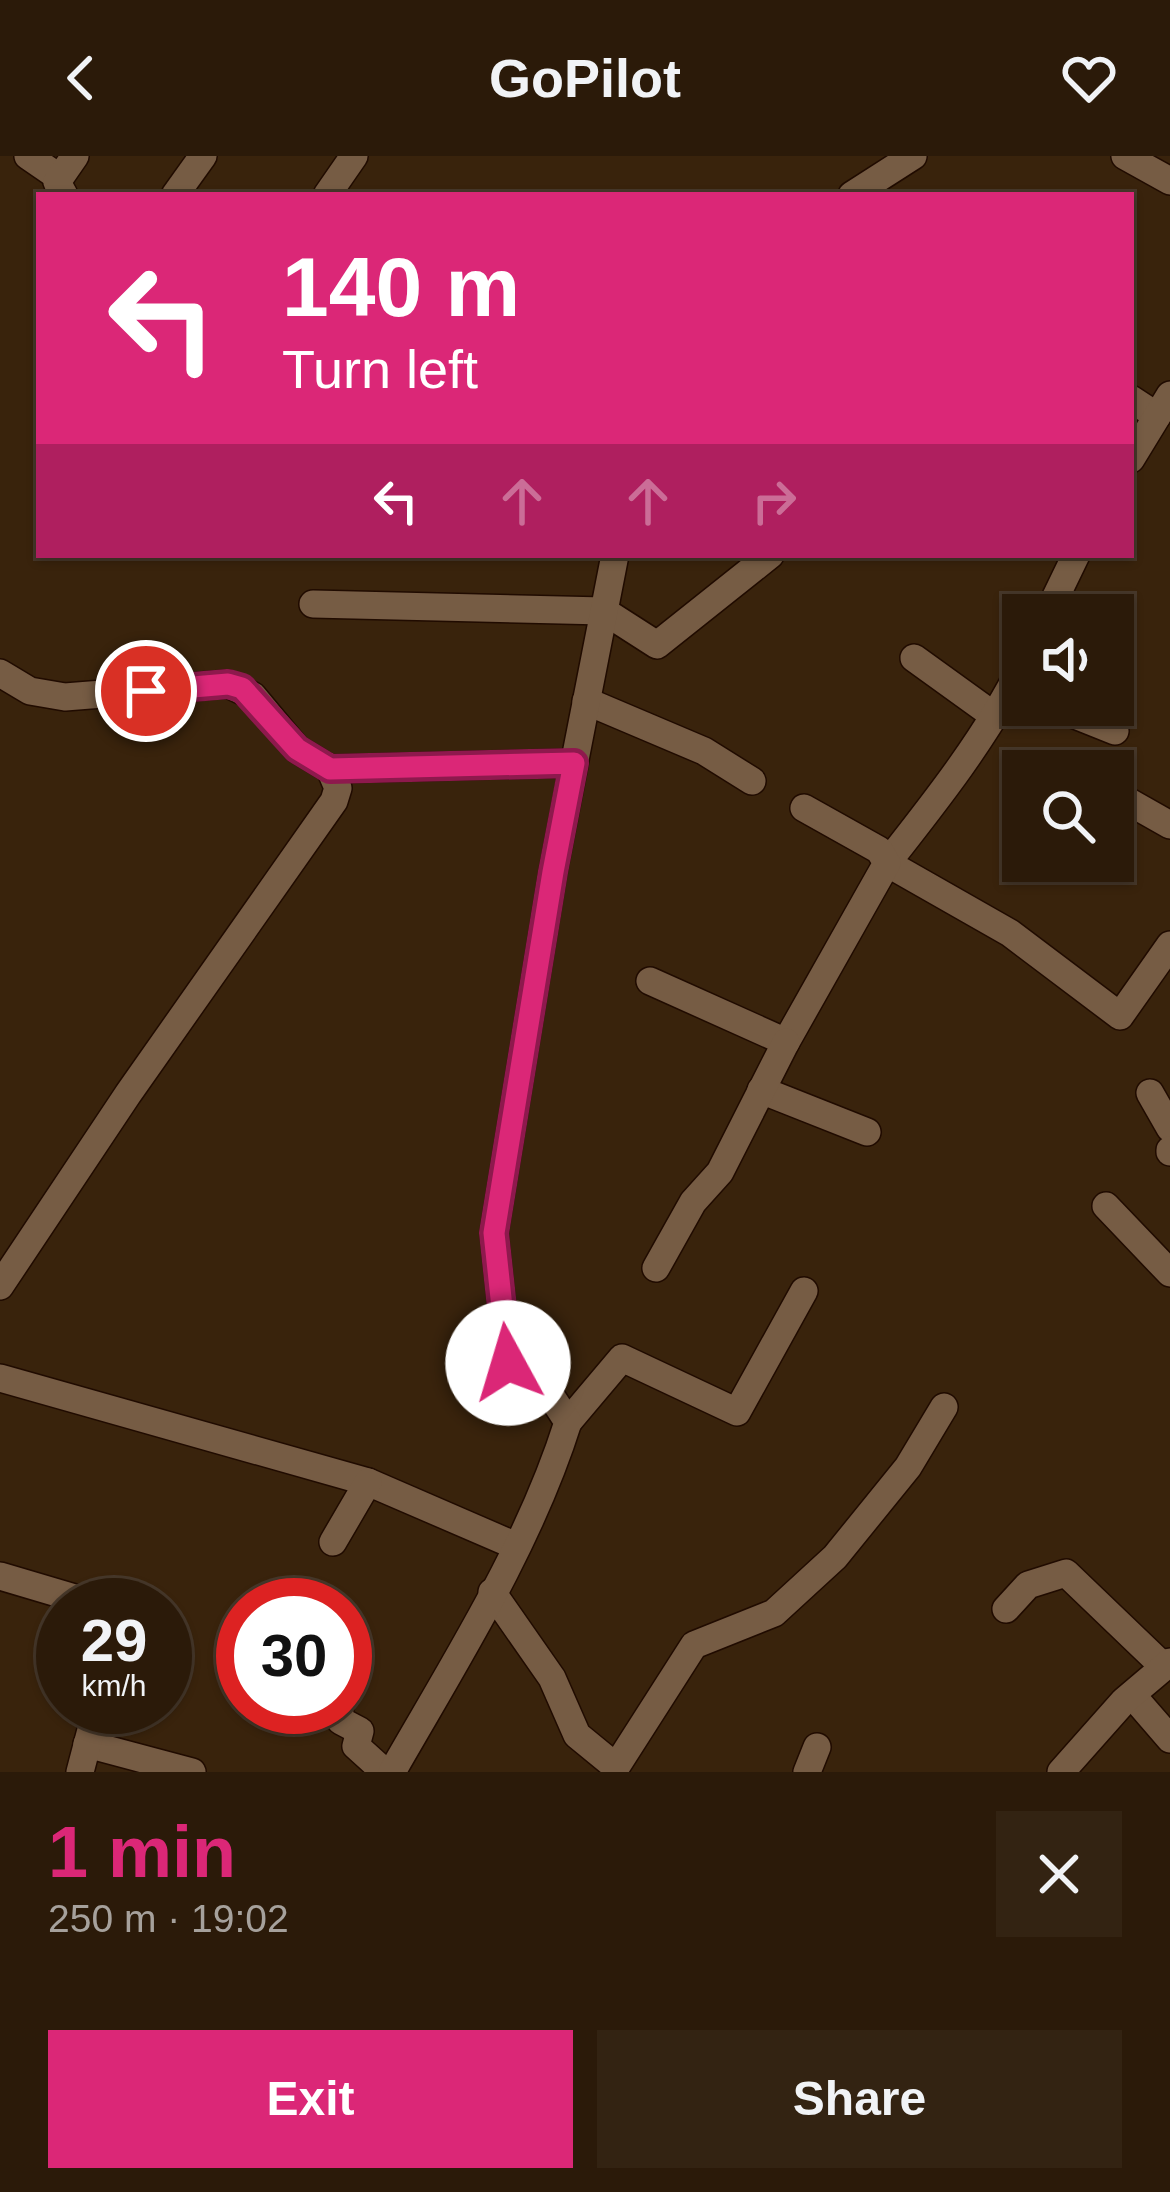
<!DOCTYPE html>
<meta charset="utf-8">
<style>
:root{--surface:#2b1a09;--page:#332312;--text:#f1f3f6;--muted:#a6a19c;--line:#47382a;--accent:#db2777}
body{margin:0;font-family:Helvetica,sans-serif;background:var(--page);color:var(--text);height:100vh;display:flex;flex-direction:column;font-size:45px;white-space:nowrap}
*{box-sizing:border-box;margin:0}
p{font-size:39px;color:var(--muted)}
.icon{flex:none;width:66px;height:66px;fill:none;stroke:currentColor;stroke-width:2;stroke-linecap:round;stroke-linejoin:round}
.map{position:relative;height:1616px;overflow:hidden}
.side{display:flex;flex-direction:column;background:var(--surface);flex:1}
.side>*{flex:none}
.banner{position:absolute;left:36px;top:36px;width:1098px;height:366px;border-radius:0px;box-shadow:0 3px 9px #0004,0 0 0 3px var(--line);background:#db2777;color:#fff;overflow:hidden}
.fabs{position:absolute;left:1002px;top:438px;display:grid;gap:24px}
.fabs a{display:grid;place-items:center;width:132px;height:132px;border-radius:0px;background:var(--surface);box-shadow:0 3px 9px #0004,0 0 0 3px var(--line);font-size:60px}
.speed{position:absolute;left:36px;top:1422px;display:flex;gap:24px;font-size:60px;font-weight:700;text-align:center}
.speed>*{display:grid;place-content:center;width:156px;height:156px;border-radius:50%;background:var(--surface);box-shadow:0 3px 9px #0004,0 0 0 3px var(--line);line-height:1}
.speed small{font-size:30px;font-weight:400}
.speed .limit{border:18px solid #d22;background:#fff;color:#111}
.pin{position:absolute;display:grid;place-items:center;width:102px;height:102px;color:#fff;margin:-51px;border:6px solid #fff;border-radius:50%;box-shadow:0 3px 12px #0007}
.me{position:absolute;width:132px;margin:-66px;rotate:354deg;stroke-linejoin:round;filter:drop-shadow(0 0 9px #0008)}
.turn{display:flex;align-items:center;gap:42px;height:252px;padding:0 48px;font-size:54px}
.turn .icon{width:156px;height:156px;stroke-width:2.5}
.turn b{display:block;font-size:84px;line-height:102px}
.lanes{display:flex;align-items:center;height:114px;padding:0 48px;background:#0003;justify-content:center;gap:60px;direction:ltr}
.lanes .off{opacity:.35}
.round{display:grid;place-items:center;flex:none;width:126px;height:126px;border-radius:0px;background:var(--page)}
.summary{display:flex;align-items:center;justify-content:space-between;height:204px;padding:0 48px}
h1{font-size:72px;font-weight:600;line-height:90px;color:var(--accent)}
.button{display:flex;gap:24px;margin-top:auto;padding:24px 48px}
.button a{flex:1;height:138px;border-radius:0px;background:var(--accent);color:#fff;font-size:48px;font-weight:600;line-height:138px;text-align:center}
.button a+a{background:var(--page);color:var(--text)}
header{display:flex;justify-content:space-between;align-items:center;height:156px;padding:0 48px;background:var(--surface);font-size:54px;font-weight:600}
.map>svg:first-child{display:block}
</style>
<header><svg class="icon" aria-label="back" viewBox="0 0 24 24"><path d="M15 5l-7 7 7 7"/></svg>GoPilot<svg class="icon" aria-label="heart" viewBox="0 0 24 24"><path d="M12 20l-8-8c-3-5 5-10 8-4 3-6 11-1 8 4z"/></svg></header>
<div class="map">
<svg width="1170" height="1616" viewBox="0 0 1170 1616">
<rect width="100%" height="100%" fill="#39230c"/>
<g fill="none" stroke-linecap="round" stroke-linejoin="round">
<g stroke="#200b00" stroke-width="30">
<g id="minor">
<path d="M28 0 60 22"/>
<path d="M1125 0 1170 25"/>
<path d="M64 39 57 26 75 0"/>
<path d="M175 39 203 0"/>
<path d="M327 39 354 0"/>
<path d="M852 39 913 0"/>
<path d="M1131 243 1157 260"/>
<path d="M1131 303 1170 239"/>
<path d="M313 448 604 455 657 489 770 399"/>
<path d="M1047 459 1076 399"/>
<path d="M914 502 993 559"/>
<path d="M1023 508C988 579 936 645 887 707L1010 777 1120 860 1170 789"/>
<path d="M0 517 30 535 65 541 228 528 253 540 297 593 330 613 574 607"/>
<path d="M586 545 704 595 752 625"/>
<path d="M1050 549 1115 575"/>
<path d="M1117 639 1170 669"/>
<path d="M650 825 786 886 887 707 879 694 804 652"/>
<path d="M761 934 867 976"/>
<path d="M1150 937 1170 972"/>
<path d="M1170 994V996"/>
<path d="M1106 1050 1170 1117"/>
<path d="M656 1112 693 1046 720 1016 786 886"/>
<path d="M0 1130 128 938 334 645 338 632 330 613"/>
<path d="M0 1222 368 1326 516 1390"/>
<path d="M568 1266 622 1202 737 1256 804 1135"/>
<path d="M333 1386 368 1326"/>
<path d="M0 1420 98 1449"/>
<path d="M492 1436 552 1522 577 1579 616 1611 694 1489 774 1457 835 1401 908 1311 944 1251"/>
<path d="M1006 1453 1028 1429 1066 1417 1164 1511"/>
<path d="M240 1478 243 1480"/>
<path d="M1132 1539 1170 1583"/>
<path d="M339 1551 341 1565 360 1575 356 1590 377 1609 378 1616"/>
<path d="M87 1588 192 1616"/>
<path d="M80 1616 97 1551"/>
<path d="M392 1616C456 1504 529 1390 568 1266L538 1220 508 1207 494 1077 553 716 615 399"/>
<path d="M807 1616 817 1591"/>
<path d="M1061 1616 1124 1545 1170 1506"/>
</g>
</g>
<use href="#minor" stroke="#765c44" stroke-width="27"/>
</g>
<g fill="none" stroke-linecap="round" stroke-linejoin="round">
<g stroke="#8e194d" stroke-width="30">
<path id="route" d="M146 535 228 528 242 532 297 593 330 613 574 607 553 716 494 1077 508 1207"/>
</g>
<use href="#route" stroke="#db2777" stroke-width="21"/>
</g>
</svg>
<div class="fabs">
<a><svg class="icon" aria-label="sound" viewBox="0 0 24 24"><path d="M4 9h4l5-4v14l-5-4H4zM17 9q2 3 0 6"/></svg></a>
<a><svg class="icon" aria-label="search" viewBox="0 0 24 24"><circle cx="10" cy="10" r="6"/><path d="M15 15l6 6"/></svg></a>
</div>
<div class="speed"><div>29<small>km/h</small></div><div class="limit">30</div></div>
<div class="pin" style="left:146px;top:535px;background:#d93025"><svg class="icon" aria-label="arrive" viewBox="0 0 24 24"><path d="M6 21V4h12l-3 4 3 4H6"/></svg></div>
<svg class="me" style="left:508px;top:1207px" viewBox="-20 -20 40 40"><circle r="19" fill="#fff"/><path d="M0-13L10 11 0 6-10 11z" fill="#db2777"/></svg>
<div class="banner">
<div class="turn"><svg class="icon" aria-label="left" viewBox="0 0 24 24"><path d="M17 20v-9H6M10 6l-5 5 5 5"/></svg><div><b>140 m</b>Turn left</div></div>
<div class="lanes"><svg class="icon" aria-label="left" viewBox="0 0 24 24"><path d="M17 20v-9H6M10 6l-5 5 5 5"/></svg><svg class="icon off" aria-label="ahead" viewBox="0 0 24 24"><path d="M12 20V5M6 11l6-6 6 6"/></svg><svg class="icon off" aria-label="ahead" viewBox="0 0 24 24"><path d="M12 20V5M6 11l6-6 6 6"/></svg><svg class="icon off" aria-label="right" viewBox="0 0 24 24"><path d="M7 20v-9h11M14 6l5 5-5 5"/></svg></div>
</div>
</div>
<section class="side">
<div class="summary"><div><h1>1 min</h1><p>250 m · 19:02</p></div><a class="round"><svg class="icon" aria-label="close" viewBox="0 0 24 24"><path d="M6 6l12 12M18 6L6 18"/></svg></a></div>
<div class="button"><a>Exit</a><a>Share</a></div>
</section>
